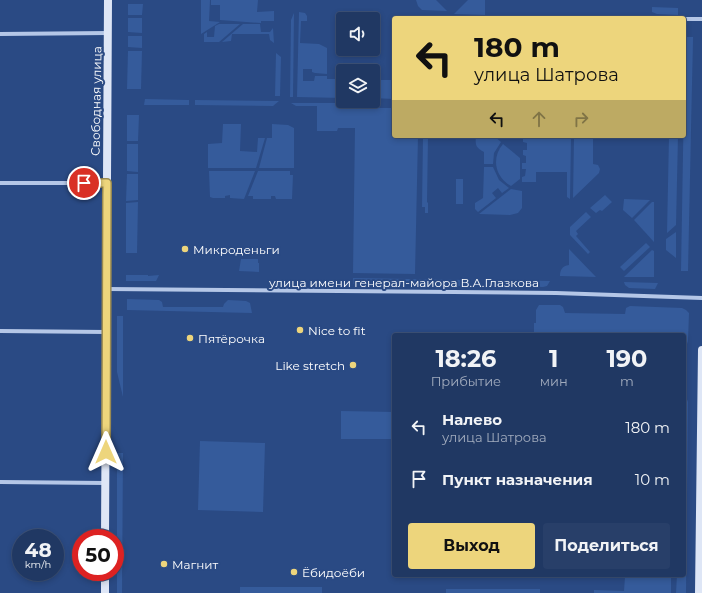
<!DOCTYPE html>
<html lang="ru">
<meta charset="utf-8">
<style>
:root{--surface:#203863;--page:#283f69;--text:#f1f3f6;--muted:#a2acbe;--line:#3d5278;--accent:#edd57c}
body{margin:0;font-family:Montserrat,sans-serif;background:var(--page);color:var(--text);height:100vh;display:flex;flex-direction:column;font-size:15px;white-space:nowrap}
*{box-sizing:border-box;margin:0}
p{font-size:13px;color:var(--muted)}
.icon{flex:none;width:22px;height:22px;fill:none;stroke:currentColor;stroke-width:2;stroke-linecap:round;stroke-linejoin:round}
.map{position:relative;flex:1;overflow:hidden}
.sheet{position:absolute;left:392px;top:333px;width:294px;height:244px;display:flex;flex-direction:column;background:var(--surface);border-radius:4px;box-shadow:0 2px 6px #0003,0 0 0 1px var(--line)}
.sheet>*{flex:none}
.top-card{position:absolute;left:392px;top:16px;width:294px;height:122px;border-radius:4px;box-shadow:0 2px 6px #0003,0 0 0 1px var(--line);background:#edd57c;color:#111;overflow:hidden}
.buttons{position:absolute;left:336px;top:12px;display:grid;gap:8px}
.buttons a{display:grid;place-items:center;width:44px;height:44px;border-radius:4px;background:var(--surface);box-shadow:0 2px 6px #0003,0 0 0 1px var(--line);font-size:20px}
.speed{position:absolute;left:12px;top:529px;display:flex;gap:8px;font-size:20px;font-weight:700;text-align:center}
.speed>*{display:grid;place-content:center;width:52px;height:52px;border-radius:50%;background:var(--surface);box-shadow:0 2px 6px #0003,0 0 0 1px var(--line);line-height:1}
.speed small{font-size:10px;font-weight:400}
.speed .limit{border:6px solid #d22;background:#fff;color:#111}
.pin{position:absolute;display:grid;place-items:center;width:34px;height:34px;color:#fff;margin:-17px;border:2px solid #fff;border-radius:50%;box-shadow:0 1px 4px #0007}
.me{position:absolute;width:44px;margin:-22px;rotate:0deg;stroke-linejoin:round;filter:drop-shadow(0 0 3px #0008)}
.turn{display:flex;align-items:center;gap:14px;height:84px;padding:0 16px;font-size:18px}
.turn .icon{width:52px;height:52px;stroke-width:2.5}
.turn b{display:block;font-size:28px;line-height:34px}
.lanes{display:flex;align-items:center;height:38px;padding:0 16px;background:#0003;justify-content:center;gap:20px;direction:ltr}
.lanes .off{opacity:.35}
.eta{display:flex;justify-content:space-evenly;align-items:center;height:68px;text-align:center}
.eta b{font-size:24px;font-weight:700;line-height:28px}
.action{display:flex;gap:8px;margin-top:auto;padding:8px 16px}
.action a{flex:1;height:46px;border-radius:4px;background:var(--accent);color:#111;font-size:16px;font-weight:700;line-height:46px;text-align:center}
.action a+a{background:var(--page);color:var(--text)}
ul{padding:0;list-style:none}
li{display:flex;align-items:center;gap:12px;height:52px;padding:0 16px}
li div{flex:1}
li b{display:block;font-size:15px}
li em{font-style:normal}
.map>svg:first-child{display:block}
</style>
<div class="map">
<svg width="702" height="593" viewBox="0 0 702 593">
<rect width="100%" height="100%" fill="#2a4a84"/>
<g fill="#355b9b">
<path d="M201 0H210L209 21 220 22 201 34Z"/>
<path d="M211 0H258L257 12 274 11V21H261V23L220 20V5H211Z"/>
<path d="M416 0H436L447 11 422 10 418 6Z"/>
<path d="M468 0H485V15L454 14Z"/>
<path d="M128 4H143L142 15H128Z"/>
<path d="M652 7 678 8V15L657 14 652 12Z"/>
<path d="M299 12 305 13 307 16V21H301L300 43 319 44 327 48V74L315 73 312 72V69H303V81H314L315 76H327V79H343V98L297 97Z"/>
<path d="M294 13 293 97H290L291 20Z"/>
<path d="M128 18H142V33L128 32Z"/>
<path d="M219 24H240L219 42H204V34L207 32V37H214L215 26Z"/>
<path d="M243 24H260L261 32H270L273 28 274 43 270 40 269 34H232L231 41 222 42Z"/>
<path d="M128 36H142V48L128 47Z"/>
<path d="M685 37H693L688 271H681Z"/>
<path d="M128 51H142L141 89H127Z"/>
<path d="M276 53 281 57 280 96H275Z"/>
<path d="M373 80H394V99L373 98Z"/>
<path d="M145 99 189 100V105H144Z"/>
<path d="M195 100 279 101 273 106 195 105Z"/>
<path d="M291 103H356V108H394V136H418L415 274 353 273 355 128H338L337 131H317V106H296Z"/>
<path d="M127 115H139L138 141H127Z"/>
<path d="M223 124H241L240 151 257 152 258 138H265L256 168H208V144L222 143Z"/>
<path d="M272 124 288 125 294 128V168H259L267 138H272Z"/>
<path d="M423 136H428L427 202 428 203V213H425V207H422Z"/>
<path d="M476 136H494L501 142 494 153 493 164H484V152C476 148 475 145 476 136Z"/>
<path d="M669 136H678L676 225 667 233Z"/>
<path d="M523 137 571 138 570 199 567 197V172H536V182H522V177L525 176 526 169H522V163H526V156L523 155V150H527V143L523 142Z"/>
<path d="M574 138H593V164L598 165 600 169 599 173 573 198Z"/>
<path d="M127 144H138V172L127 171Z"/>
<path d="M503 144 520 158V179L511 186C495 177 491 158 503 144Z"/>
<path d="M484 167H493L499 180 509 188 502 193 498 188 492 193 496 198 478 212 475 209V203L483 198Z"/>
<path d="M209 171H255L244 199 230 198V195L225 196V198H213L210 197Z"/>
<path d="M258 171H290V175H293L292 199H276L275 196H271V199H253V196H248Z"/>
<path d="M127 174H138V200L126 201Z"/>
<rect x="456" y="179" width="7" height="25"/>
<path d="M511 189 522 191V208L518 213 510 215 479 214Z"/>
<path d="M605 195 612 202 602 211 600 210 596 213 590 208Z"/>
<path d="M624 199 650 200 632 218 623 210Z"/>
<path d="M138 202 137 253H126V203Z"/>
<path d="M652 202H654V242L634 220Z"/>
<path d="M586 212 591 217 576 231 578 234 576 236 590 252 588 254 570 235V227Z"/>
<path d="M676 232V258L666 250V239Z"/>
<path d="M646 243 650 247 624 271 620 267Z"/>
<path d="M569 249 596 277 560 276C560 270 562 266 569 265Z"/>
<path d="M652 250 654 251V277H624Z"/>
<path d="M241 259H258V263H259V272L239 271Z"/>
<path d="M126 275H148V276L159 275 156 281H126Z"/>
<path d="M353 278 465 280 464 283 461 286 353 284Z"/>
<path d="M508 280 550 281 547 286 543 287 514 286 509 284Z"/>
<path d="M624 282 658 283 655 289 629 288 625 285Z"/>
<path d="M127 299 159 300 162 302 163 307H223L224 304 228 300 246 301 250 303 252 313 127 310Z"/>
<path d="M539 305H560L563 307 565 313 625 314 626 308 630 306 682 308 686 310 689 313 688 341 684 353V335H534V323H536V310Z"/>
<path d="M117 316H123V397L117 372Z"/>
<path d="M684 391 688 402 686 593H676L677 575H684Z"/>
<path d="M341 411 394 412V439H341Z"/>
<path d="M200 441 265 443 263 512 198 510Z"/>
<path d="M117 453H123L122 593H117Z"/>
<path d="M658 575H671V593H594V590L624 591 625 577H621L658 578Z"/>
<rect x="240" y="587" width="82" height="6"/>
<rect x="446" y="589" width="94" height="4"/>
</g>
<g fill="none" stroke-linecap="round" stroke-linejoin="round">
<g stroke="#b5c7e7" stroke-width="4">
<path d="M684 19H702"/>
<path d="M0 34 108 33"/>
<path d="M0 183H107"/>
<path d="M107 289 556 293 702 298"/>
<path d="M0 331 107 332"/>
<path d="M0 482 106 483"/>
</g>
<g stroke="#dee6f6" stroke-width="8">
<path d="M105 538 108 0"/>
<path d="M105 593V572"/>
<path d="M699 593 702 350"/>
</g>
</g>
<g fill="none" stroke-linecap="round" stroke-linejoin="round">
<g stroke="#9a8a51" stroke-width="10">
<path id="route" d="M84 183H107L106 452"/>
</g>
<use href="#route" stroke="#edd57c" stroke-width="7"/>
</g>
<g fill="#edd57c" stroke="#2a4a84" stroke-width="1.5">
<circle cx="185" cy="249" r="4"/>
<circle cx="300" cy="330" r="4"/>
<circle cx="190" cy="338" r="4"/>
<circle cx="353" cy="365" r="4"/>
<circle cx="164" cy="564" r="4"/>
<circle cx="294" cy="572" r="4"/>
</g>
<g text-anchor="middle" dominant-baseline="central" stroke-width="4" stroke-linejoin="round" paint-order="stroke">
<g font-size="12" fill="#fff" stroke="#2a4a84">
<text transform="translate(96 101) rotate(-89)">Свободная улица</text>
<text x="404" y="282">улица имени генерал-майора В.А.Глазкова</text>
</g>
<g font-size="12" fill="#fff" stroke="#2a4a84" text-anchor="start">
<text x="193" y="249">Микроденьги</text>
<text x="308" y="330">Nice to fit</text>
<text x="198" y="338">Пятёрочка</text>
<text x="345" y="365" text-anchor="end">Like stretch</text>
<text x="172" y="564">Магнит</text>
<text x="302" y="572">Ёбидоёби</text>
</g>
</g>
</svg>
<div class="buttons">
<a><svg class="icon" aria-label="sound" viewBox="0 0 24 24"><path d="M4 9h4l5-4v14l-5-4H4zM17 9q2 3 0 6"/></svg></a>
<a><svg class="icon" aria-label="layers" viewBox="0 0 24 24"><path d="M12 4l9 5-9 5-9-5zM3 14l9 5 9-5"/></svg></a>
</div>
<div class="speed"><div>48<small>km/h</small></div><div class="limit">50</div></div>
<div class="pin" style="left:84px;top:183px;background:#d93025"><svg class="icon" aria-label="arrive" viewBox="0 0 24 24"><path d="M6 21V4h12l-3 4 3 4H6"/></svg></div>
<svg class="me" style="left:106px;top:452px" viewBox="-20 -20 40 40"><path d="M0-17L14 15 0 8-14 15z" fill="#edd57c" stroke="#fff" stroke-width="4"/></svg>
<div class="top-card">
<div class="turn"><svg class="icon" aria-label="left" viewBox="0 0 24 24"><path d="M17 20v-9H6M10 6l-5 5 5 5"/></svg><div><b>180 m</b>улица Шатрова</div></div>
<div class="lanes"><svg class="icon" aria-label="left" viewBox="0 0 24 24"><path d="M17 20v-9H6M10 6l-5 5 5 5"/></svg><svg class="icon off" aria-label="ahead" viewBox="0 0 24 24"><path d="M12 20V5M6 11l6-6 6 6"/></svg><svg class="icon off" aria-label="right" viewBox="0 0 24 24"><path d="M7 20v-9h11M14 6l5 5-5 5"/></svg></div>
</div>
<section class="sheet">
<div class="eta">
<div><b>18:26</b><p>Прибытие</p></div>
<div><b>1</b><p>мин</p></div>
<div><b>190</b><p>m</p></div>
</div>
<ul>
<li><svg class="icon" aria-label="left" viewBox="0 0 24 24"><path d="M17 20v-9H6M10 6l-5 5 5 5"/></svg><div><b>Налево</b><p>улица Шатрова</p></div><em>180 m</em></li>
<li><svg class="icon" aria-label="arrive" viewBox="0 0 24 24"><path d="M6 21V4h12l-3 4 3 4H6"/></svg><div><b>Пункт назначения</b></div><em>10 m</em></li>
</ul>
<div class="action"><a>Выход</a><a>Поделиться</a></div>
</section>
</div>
